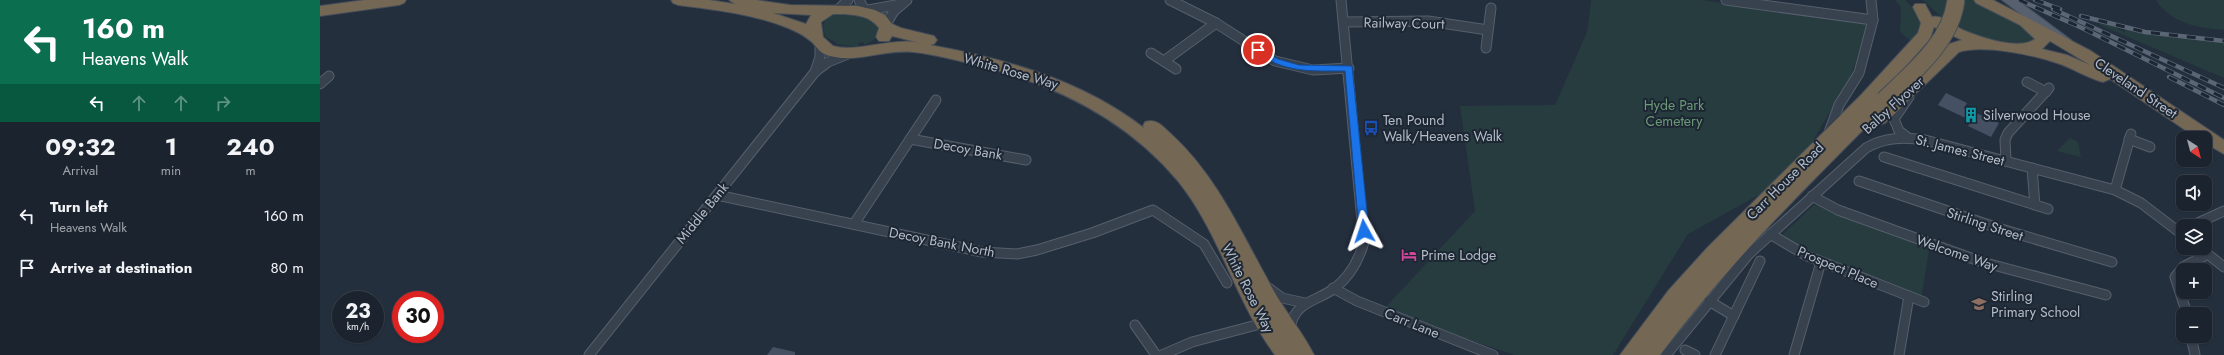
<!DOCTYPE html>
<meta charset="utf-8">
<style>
:root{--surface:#1b232e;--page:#242b36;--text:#f1f3f6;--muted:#a0a4aa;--line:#39404a}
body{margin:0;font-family:Jost,sans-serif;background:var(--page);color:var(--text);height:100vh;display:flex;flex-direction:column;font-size:15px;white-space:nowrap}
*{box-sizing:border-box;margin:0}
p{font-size:13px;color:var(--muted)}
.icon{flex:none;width:22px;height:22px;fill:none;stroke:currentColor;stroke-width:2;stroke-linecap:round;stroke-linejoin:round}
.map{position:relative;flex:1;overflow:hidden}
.panel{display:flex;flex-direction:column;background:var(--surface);width:320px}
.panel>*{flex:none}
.guide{background:#0b6e4f;color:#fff;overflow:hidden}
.needle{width:26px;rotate:144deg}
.controls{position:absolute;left:1856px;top:131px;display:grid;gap:8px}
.controls a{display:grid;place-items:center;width:36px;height:36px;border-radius:8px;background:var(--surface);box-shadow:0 1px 3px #0004,0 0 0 1px var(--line);font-size:20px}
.speed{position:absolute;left:12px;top:291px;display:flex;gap:8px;font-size:20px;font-weight:700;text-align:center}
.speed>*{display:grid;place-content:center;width:52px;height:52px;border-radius:50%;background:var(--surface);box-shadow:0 1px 3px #0004,0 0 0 1px var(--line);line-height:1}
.speed small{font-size:10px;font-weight:400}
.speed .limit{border:6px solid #d22;background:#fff;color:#111}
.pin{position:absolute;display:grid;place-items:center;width:34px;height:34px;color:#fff;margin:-17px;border:2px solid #fff;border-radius:50%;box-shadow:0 1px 4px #0007}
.me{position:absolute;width:44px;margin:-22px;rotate:355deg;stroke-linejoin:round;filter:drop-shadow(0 0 3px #0008)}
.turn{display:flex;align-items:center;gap:14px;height:84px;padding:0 16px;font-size:18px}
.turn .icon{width:52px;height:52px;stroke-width:2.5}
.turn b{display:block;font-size:28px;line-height:34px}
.lanes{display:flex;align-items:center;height:38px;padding:0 16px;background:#0003;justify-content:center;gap:20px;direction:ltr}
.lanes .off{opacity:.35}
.eta{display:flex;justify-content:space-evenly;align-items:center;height:68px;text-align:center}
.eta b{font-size:24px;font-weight:700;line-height:28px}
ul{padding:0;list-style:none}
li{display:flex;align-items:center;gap:12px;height:52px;padding:0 16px}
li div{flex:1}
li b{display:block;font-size:15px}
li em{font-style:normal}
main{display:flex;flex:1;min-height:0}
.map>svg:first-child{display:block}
</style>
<main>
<section class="panel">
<div class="guide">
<div class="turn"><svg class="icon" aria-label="left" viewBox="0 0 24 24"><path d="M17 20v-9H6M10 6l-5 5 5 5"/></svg><div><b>160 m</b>Heavens Walk</div></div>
<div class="lanes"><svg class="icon" aria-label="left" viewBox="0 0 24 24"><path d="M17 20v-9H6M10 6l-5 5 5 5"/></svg><svg class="icon off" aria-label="ahead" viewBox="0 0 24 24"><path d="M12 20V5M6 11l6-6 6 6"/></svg><svg class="icon off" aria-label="ahead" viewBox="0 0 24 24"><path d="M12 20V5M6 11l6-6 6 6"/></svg><svg class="icon off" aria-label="right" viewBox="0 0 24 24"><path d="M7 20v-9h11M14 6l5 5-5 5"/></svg></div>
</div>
<div class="eta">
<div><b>09:32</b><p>Arrival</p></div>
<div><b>1</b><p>min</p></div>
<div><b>240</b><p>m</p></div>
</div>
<ul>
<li><svg class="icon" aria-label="left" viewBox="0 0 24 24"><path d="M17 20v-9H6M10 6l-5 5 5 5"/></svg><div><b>Turn left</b><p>Heavens Walk</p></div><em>160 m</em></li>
<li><svg class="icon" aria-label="arrive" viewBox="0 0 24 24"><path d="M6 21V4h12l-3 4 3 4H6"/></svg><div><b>Arrive at destination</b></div><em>80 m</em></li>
</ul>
</section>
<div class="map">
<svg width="1904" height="355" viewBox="0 0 1904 355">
<rect width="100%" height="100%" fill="#242f3e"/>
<g fill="#263c3f">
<path d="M1271 0H1383L1547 24 1532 74 1487 151 1446 191 1368 234 1293 355H1195L1062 311 1155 211 1140 106 1235 105 1267 32Z"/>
<path d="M1575 0H1585L1601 16 1602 30 1592 42 1580 32 1581 7Z"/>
<path d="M1603 0H1629L1623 19Z"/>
<path d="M1642 0H1654L1710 29 1716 42C1685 46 1663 39 1634 27Z"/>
<path d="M1836 0H1904V30C1878 28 1850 23 1836 0Z"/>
<path d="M541 12 557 25 558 35 552 41 545 45 543 42 539 43 538 47 517 44V43L506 37C500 27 504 19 512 13Z"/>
<path d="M1779 21 1791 24 1805 33 1804 27 1844 35 1904 41V78L1780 25Z"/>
<path d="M1750 138 1758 142 1761 157 1737 151Z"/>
<path d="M1505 204 1610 244 1601 300 1477 250 1463 234 1494 205Z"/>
</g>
<g fill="#455162">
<path d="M1626 93 1647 103 1644 108 1679 123 1671 137 1648 126 1652 121 1618 105Z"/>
<path d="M453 347 475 352V355H447Z"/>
</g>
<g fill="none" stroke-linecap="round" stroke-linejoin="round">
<g stroke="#565f6c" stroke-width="11">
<g id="street">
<path d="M539 0 544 9"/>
<path d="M850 0 896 23 955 61 993 70 1029 68"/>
<path d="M1406 0 1553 20"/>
<path d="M520 8 528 0"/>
<path d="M548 10 581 4"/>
<path d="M1024 22 1108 21 1168 30"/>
<path d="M566 24 574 11 587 0"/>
<path d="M1166 48 1171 8"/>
<path d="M831 53 856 69"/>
<path d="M844 61 896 23"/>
<path d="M496 71 508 62 528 54"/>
<path d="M1707 82 1726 92"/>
<path d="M0 84 9 76"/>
<path d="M1587 137 1579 131 1574 119 1589 97"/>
<path d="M1507 138 1519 105 1539 73 1553 20 1551 0"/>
<path d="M590 139 706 160"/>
<path d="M1809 139 1830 147"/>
<path d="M1564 157 1728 209"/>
<path d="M1686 161 1685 140 1688 133 1729 88"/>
<path d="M1712 168 1715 205"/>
<path d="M1539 181 1678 228 1792 262"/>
<path d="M1795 190 1811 134"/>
<path d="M397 195 662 252 697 254 717 250 772 233 833 210 884 244 907 283"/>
<path d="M1492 196 1518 210 1662 262 1786 295"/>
<path d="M534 224 616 100"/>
<path d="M1871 226 1904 211"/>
<path d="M1450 234 1487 256 1604 302"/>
<path d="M1880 248 1904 267"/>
<path d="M947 287 962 298 985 303"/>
<path d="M1013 288 1037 301 1173 355"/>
<path d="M1389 301 1414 316"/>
<path d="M1867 314 1855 277 1863 267 1888 254"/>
<path d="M815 325 836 355"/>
<path d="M970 329C974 301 996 302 1015 288 1030 276 1039 260 1044 242L1021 0"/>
<path d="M1871 336 1875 355"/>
<path d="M1365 350 1375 355"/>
<path d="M269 355 495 72 500 57V43"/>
<path d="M842 355 872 342 944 323"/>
<path d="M1346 355 1429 254 1546 148C1565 137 1584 137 1605 140L1795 190 1821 203 1863 235"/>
<path d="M1395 355 1440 261"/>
<path d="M1474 355 1501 262"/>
<path d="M1579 355 1589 296"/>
</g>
</g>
<g stroke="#414a57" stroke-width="2">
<path id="primary" d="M1682 0H1697L1751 40 1744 44 1739 43Z"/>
</g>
<g stroke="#434c59" stroke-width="2">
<g id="highway">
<path d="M45 0H86L84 3 79 5 0 16V6Z"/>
<path d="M351 0H389L415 4 409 0H436L470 5 538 6 555 10 565 15 572 24 581 28 614 36 617 40 614 44 610 45C686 59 762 80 824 128L823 126 825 122C837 118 843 127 851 134 899 178 923 237 955 293 967 314 983 333 994 355H955C915 301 900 233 858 181 805 118 734 84 656 65 636 60 614 54 593 52 567 49 540 62 515 57 495 53 500 47 488 39 482 34 475 31 468 28 434 14 395 10 358 5L353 3ZM453 13 491 15 486 24ZM524 14C538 15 550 16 559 28L556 37 559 41H569L572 36 600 43C572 37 538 53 513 46L503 37 501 22 513 14Z"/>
<path d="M1654 0H1673L1771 51 1904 140V154L1885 143V138H1877L1790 79 1783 82C1767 78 1753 68 1737 63 1713 55 1663 44 1639 52L1565 123 1559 125 1552 121C1477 196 1403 270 1340 355H1300L1348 291 1387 248 1541 95 1598 33 1601 23 1593 7 1595 4H1605L1612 17C1622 14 1634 26 1643 30 1660 37 1699 51 1715 39L1700 25 1656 3ZM1614 27 1642 40 1629 44 1571 98 1564 94 1559 96 1610 39ZM1730 41 1770 65 1747 55 1722 49Z"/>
</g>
</g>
<use href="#street" stroke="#38414e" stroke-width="9"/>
<use href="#primary" fill="#56606e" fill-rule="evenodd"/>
<use href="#highway" fill="#746855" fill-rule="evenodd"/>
<g stroke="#5a6575" stroke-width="4.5">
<g id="rail">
<path d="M1699 0 1760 27 1904 98"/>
<path d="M1715 0 1740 9"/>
<path d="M1733 9 1904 88"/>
<path d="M1761 16 1825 32 1904 41"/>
<path d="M1849 77 1904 105"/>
</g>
</g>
<use href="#rail" stroke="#1d2633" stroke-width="3" stroke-dasharray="9" stroke-linecap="butt"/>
<g stroke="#434c59" stroke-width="19" stroke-linecap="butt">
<path id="highway-bridge" d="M1564 100C1593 72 1631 42 1636 0"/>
</g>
<use href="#highway-bridge" stroke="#746855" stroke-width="17"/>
</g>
<path fill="#1a73e8" stroke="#114b97" d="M935 48H941L958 59 979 65 1032 66 1049 231 1047 234H1041L1039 231 1025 71C989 71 966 73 935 52Z"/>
<defs>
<g id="building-bare" transform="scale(1.2)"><path d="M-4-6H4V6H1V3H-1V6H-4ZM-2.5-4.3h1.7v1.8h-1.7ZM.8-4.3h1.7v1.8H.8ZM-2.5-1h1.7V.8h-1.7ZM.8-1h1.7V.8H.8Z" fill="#0f9aa8" stroke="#1d2633" stroke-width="2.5" paint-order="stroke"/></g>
<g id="bus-bare" transform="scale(1.2)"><path d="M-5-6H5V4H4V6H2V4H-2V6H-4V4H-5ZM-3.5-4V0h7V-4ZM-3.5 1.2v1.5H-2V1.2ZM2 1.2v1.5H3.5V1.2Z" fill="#1a4fb4" stroke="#1d2633" stroke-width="2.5" paint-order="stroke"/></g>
<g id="hotel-bare" transform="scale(1.2)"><path d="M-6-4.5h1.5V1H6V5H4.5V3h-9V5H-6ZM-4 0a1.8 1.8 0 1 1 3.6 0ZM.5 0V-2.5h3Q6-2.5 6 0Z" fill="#d1479c" stroke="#1d2633" stroke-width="2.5" paint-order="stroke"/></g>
<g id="school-bare" transform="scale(1.2)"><path d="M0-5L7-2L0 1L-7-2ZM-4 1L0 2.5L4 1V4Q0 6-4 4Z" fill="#8d6e63" stroke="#1d2633" stroke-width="2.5" paint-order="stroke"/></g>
</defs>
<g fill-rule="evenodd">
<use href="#building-bare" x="1651" y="115"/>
<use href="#bus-bare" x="1051" y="128"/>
<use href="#hotel-bare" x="1089" y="255"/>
<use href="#school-bare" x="1659" y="304"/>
</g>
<g text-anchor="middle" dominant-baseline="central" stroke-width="4" stroke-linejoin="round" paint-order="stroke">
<g font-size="14" fill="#b4bcc9" stroke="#1d2633">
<text transform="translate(1084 23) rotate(1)">Railway Court</text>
<text transform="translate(691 71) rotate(16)">White Rose Way</text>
<text transform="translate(1816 88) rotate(34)">Cleveland Street</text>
<text transform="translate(1573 105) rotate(-42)">Balby Flyover</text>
<text transform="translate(648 149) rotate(10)">Decoy Bank</text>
<text transform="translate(1640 150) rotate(14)">St. James Street</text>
<text transform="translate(1465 181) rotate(-45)">Carr House Road</text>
<text transform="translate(382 213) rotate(-51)">Middle Bank</text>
<text transform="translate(1665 224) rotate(18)">Stirling Street</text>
<text transform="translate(622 242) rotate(11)">Decoy Bank North</text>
<text transform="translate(1637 253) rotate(19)">Welcome Way</text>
<text transform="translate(1518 267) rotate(23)">Prospect Place</text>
<text transform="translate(928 288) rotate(63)">White Rose Way</text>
<text transform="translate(1092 323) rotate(22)">Carr Lane</text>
</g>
<g font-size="14" fill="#6b9a76" stroke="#1d2633">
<text x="1354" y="105">Hyde Park<tspan x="1354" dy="16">Cemetery</tspan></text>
</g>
<g font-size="14" fill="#b4bcc9" stroke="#1d2633" text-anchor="start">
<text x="1663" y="115">Silverwood House</text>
<text x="1063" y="120">Ten Pound<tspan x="1063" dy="16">Walk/Heavens Walk</tspan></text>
<text x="1101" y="255">Prime Lodge</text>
<text x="1671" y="296">Stirling<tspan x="1671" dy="16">Primary School</tspan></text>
</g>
</g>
</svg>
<div class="controls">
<a><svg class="needle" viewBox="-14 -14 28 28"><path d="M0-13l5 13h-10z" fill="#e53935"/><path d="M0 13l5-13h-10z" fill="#a0a4aa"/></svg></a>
<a><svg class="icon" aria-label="sound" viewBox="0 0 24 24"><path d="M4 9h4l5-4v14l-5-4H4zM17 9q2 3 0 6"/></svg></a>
<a><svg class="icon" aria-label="layers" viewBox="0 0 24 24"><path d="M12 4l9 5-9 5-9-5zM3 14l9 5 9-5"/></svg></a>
<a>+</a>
<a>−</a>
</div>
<div class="speed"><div>23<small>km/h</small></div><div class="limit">30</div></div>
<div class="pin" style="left:938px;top:50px;background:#d93025"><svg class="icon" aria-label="arrive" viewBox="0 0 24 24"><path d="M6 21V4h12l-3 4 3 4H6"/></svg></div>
<svg class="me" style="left:1044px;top:231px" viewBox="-20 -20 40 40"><path d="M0-17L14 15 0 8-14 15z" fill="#1a73e8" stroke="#fff" stroke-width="4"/></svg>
</div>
</main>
